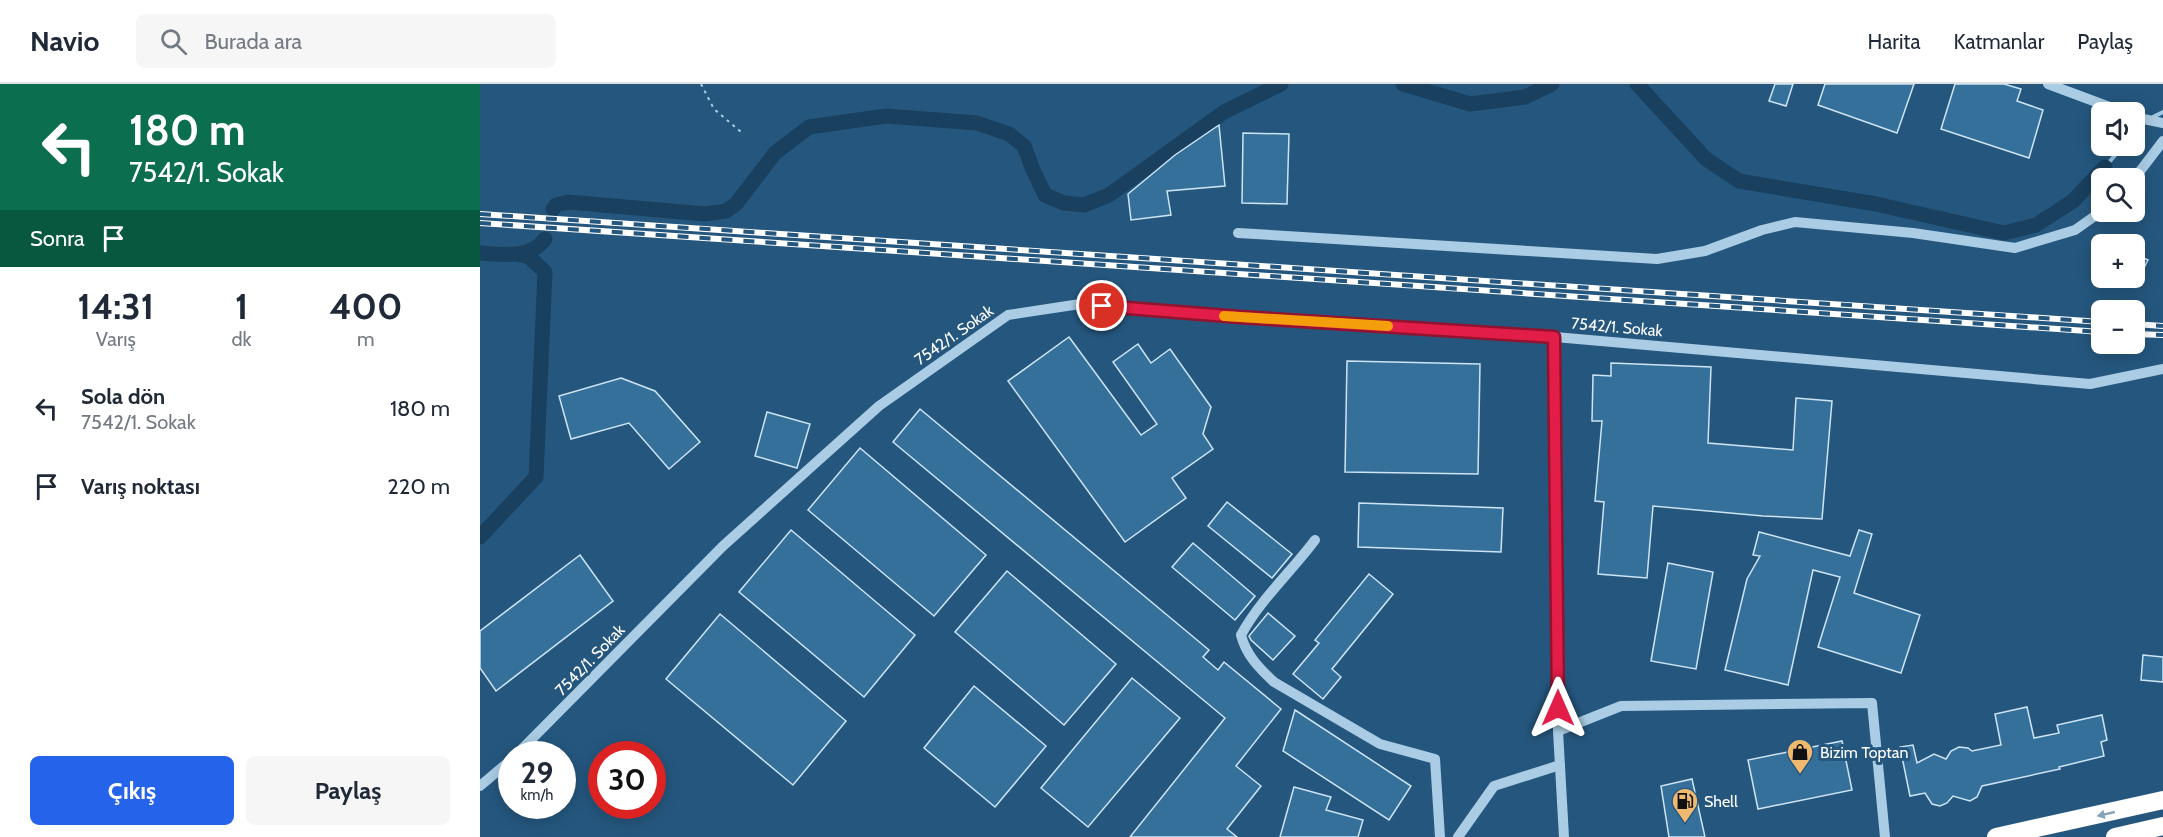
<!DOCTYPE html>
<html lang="tr">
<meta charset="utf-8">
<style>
:root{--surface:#fff;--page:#f6f6f7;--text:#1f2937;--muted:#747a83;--line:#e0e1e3;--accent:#2563eb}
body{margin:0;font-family:Cabin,sans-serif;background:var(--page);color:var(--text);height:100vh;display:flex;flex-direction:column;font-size:22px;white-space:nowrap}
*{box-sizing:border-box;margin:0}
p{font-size:20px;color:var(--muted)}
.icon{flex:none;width:33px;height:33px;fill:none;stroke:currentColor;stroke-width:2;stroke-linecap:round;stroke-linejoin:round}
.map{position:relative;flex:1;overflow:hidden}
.panel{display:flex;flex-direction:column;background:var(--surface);width:480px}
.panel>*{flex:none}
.banner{background:#0b6e4f;color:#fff;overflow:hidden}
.tools{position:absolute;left:1611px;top:18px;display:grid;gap:12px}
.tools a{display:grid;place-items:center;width:54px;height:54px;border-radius:9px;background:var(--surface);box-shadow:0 3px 15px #0003;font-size:30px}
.speed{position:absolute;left:18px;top:657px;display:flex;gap:12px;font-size:30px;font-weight:700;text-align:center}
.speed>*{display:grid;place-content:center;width:78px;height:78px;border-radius:50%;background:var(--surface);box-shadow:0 3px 15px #0003;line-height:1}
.speed small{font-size:15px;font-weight:400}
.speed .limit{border:9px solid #d22;background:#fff;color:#111}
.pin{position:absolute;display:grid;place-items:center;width:51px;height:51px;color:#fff;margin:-26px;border:3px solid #fff;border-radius:50%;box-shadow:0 2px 6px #0007}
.me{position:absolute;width:66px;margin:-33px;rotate:0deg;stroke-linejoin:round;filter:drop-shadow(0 0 4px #0008)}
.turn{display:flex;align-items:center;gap:21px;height:126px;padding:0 30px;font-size:27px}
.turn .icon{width:78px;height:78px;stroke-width:2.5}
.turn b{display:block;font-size:42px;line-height:51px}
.then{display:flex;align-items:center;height:57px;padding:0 30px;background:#0003;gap:12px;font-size:22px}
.eta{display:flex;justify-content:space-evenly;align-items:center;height:102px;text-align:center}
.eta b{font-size:36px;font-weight:700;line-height:42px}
.cta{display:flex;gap:12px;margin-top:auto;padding:12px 30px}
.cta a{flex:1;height:69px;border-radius:9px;background:var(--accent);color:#fff;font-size:24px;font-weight:700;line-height:69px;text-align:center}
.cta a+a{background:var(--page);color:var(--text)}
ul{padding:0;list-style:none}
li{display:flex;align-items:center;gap:18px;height:78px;padding:0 30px}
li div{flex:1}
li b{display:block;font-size:22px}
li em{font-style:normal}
header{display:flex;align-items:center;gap:36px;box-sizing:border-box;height:84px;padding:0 30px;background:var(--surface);border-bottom:2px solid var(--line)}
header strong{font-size:28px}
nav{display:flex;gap:33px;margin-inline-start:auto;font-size:21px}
.search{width:420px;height:54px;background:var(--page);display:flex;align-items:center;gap:15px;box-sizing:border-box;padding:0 21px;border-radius:9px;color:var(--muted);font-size:22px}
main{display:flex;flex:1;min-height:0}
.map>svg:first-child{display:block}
</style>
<header>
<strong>Navio</strong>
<div class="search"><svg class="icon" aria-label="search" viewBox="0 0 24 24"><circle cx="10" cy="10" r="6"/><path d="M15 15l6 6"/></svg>Burada ara</div>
<nav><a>Harita</a><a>Katmanlar</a><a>Paylaş</a></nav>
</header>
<main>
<section class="panel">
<div class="banner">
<div class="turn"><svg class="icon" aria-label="left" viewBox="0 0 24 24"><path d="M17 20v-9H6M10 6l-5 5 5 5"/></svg><div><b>180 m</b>7542/1. Sokak</div></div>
<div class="then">Sonra<svg class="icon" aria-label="arrive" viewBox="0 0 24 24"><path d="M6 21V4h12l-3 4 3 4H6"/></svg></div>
</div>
<div class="eta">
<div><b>14:31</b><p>Varış</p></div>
<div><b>1</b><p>dk</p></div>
<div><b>400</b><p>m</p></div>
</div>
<ul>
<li><svg class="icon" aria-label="left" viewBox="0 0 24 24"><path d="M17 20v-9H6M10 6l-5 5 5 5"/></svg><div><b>Sola dön</b><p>7542/1. Sokak</p></div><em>180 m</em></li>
<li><svg class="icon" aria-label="arrive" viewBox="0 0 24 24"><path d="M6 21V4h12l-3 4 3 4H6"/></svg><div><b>Varış noktası</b></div><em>220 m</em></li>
</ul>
<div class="cta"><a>Çıkış</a><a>Paylaş</a></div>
</section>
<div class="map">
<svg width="1683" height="753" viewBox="0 0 1683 753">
<rect width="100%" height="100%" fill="#25577e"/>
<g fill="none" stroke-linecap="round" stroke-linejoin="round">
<g stroke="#9ec9e6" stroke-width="4">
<path d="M1673 33 1683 28"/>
<path d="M1625 83 1643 62"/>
</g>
<g stroke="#19405e" stroke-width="15">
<path d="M923 0 990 20 1045 13 1072 0"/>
<path d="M1157 0 1226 75 1259 97 1396 120 1524 149 1556 141 1593 117 1625 83"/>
<path d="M73 125 76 121 88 118 225 130 246 127 256 120 295 69 329 43 406 32 497 39 529 50 544 62 553 86 565 111 584 119 604 121 629 111 744 28 801 0"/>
<path d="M0 169C22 170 49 176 65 155"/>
<path d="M0 453 56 393 65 188 48 172 40 171"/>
</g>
</g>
<g fill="#35709a" stroke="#cde4f4" stroke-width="1.5">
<path d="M1295 0H1313L1306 22 1289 17Z"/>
<path d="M1345 0H1434L1417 49 1338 21Z"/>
<path d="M1475 0H1524L1541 5 1537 17 1563 26 1549 74 1461 45Z"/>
<path d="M739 41 745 102 687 107 691 131 651 136 648 110 695 71Z"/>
<path d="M763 49 809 50 807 120 762 119Z"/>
<path d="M1654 170 1668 176 1654 204Z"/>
<path d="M589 253 661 351 677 340 633 278 658 260 671 279 690 265 731 323 723 350 733 365 692 394 706 414 645 458 528 297Z"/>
<path d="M867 277 1000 280 998 390 865 388Z"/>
<path d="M1131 279 1231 283 1228 359 1313 366 1316 314 1352 317 1342 435 1283 432 1173 422 1167 494 1118 490 1124 418 1115 417 1122 337H1112L1113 291 1131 292Z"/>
<path d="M141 294 175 307 220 358 189 385 149 339 91 355 79 312Z"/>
<path d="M440 325 729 566 723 573 738 586 744 578 801 625 756 682 781 702 747 745 757 753H650L745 634 413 358Z"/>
<path d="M287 328 330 340 317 384 275 372Z"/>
<path d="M380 364 506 471 454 532 328 426Z"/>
<path d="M747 418 812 470 792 494 728 442Z"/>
<path d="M879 419 1023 424 1021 468 878 463Z"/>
<path d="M311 446 435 551 384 613 259 508Z"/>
<path d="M1379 446 1392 450 1374 509 1440 531 1421 589 1338 563 1360 493 1333 486 1308 601 1245 586 1267 495 1280 472 1273 471 1279 448 1370 472Z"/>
<path d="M713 459 775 512 755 536 692 483Z"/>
<path d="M100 471 133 517 16 607 0 584V547Z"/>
<path d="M1188 479 1233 488 1216 585 1171 577Z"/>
<path d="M527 487 636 580 584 641 475 548Z"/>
<path d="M889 490 913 510 852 585 861 593 843 615 813 590 839 559 835 556Z"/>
<path d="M788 529 815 552 793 576 771 556 769 552Z"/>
<path d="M240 530 366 637 313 701 186 595Z"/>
<path d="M1663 571 1683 573V598L1661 596Z"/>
<path d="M652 594 700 634 608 743 561 704Z"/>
<path d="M494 602 566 662 515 723 444 664Z"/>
<path d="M1547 623 1554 654 1579 649 1577 641 1622 631 1627 656 1621 658 1624 672 1579 683 1580 685 1502 702 1497 713 1490 717 1473 712 1467 719 1460 722 1452 720 1445 709 1430 712 1420 663 1433 661 1437 679 1454 670 1466 675 1471 667 1479 663 1488 664 1492 667 1521 661 1515 630Z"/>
<path d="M815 626 931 702 909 736 803 667Z"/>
<path d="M1362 657 1372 706 1278 725 1268 676Z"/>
<path d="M1212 695 1225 753H1189L1181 702Z"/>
<path d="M814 703 851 713 846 726 883 736 878 753H800Z"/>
</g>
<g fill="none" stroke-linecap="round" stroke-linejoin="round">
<path stroke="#aacde5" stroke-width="2" stroke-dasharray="3 4.5" stroke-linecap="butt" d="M221 0 234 25 261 48"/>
<g stroke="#aacde5" stroke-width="10">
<path d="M1568 0 1643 28"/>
<path d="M1654 33 1683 39"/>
<path d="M1654 95 1683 57"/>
<path d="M758 149 1177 175 1225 167 1282 146 1315 138 1433 149 1535 164 1595 146 1622 127"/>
<path d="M1075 253 1078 647 1084 753"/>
<path d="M835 456C811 488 780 516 761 551 766 571 779 584 794 598L900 660 955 675 960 753"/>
<path d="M1078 647 1141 622 1392 619 1405 753"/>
<path d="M37 670 243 462 399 322 528 231 600 220 760 233 1075 253 1610 300 1683 285"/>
<path d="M0 702 32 675"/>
<path d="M978 753 1014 702 1080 681"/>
</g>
<g stroke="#fff" stroke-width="18">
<path d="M1516 753 1683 716"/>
<path d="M1635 753 1683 742"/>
</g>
<g stroke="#fff" stroke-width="6">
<g id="rail">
<path d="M0 130 1622 238"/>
<path d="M0 139 1622 248"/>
<path d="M1654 240 1683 242"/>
<path d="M1654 250 1683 251"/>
</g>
</g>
<use href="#rail" stroke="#25577e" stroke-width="4" stroke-dasharray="11" stroke-linecap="butt"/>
</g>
<defs><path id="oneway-solid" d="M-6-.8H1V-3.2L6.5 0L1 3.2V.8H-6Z" transform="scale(1.5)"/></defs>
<use fill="#87a3b8" href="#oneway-solid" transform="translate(1626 730) rotate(167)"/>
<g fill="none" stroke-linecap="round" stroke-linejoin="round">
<g stroke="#92132f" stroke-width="15">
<path id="route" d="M622 222 760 233 1074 253 1078 624"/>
</g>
<use href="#route" stroke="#e11d48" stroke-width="10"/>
<path stroke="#f59e0b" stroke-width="10" d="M744 232 908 242"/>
</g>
<defs>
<g id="shop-pin" transform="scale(1.35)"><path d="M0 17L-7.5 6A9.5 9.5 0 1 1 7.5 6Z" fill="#efb96f" stroke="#25577e"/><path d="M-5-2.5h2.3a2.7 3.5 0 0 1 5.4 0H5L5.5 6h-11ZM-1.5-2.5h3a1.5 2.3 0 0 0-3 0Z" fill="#111"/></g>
<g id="fuel-pin" transform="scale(1.35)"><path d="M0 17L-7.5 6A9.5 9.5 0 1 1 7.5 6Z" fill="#efb96f" stroke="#25577e"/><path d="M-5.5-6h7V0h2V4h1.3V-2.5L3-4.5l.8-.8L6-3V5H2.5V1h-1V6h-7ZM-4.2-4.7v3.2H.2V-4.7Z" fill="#111"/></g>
</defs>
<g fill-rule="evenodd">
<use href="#shop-pin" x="1320" y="668"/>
<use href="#fuel-pin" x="1205" y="717"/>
</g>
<g text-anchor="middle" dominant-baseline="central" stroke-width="6" stroke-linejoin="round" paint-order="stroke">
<g font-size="16" fill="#fff" stroke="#25577e">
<text transform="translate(1137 243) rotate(5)">7542/1. Sokak</text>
<text transform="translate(474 251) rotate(-35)">7542/1. Sokak</text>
<text transform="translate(110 576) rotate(-46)">7542/1. Sokak</text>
</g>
<g font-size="16" fill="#fff" stroke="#25577e" text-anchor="start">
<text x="1340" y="668">Bizim Toptan</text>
<text x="1224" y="717">Shell</text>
</g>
</g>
</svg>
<div class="tools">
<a><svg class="icon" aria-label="sound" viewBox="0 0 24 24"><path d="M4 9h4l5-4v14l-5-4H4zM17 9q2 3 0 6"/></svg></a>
<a><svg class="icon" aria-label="search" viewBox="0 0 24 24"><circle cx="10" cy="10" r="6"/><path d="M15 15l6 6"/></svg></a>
<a>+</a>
<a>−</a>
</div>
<div class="speed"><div>29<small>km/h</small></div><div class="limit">30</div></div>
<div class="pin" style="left:622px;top:222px;background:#d93025"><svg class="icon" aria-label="arrive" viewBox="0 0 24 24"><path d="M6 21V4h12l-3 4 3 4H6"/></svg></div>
<svg class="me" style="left:1078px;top:624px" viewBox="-20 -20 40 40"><path d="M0-17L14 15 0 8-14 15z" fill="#e11d48" stroke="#fff" stroke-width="4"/></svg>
</div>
</main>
